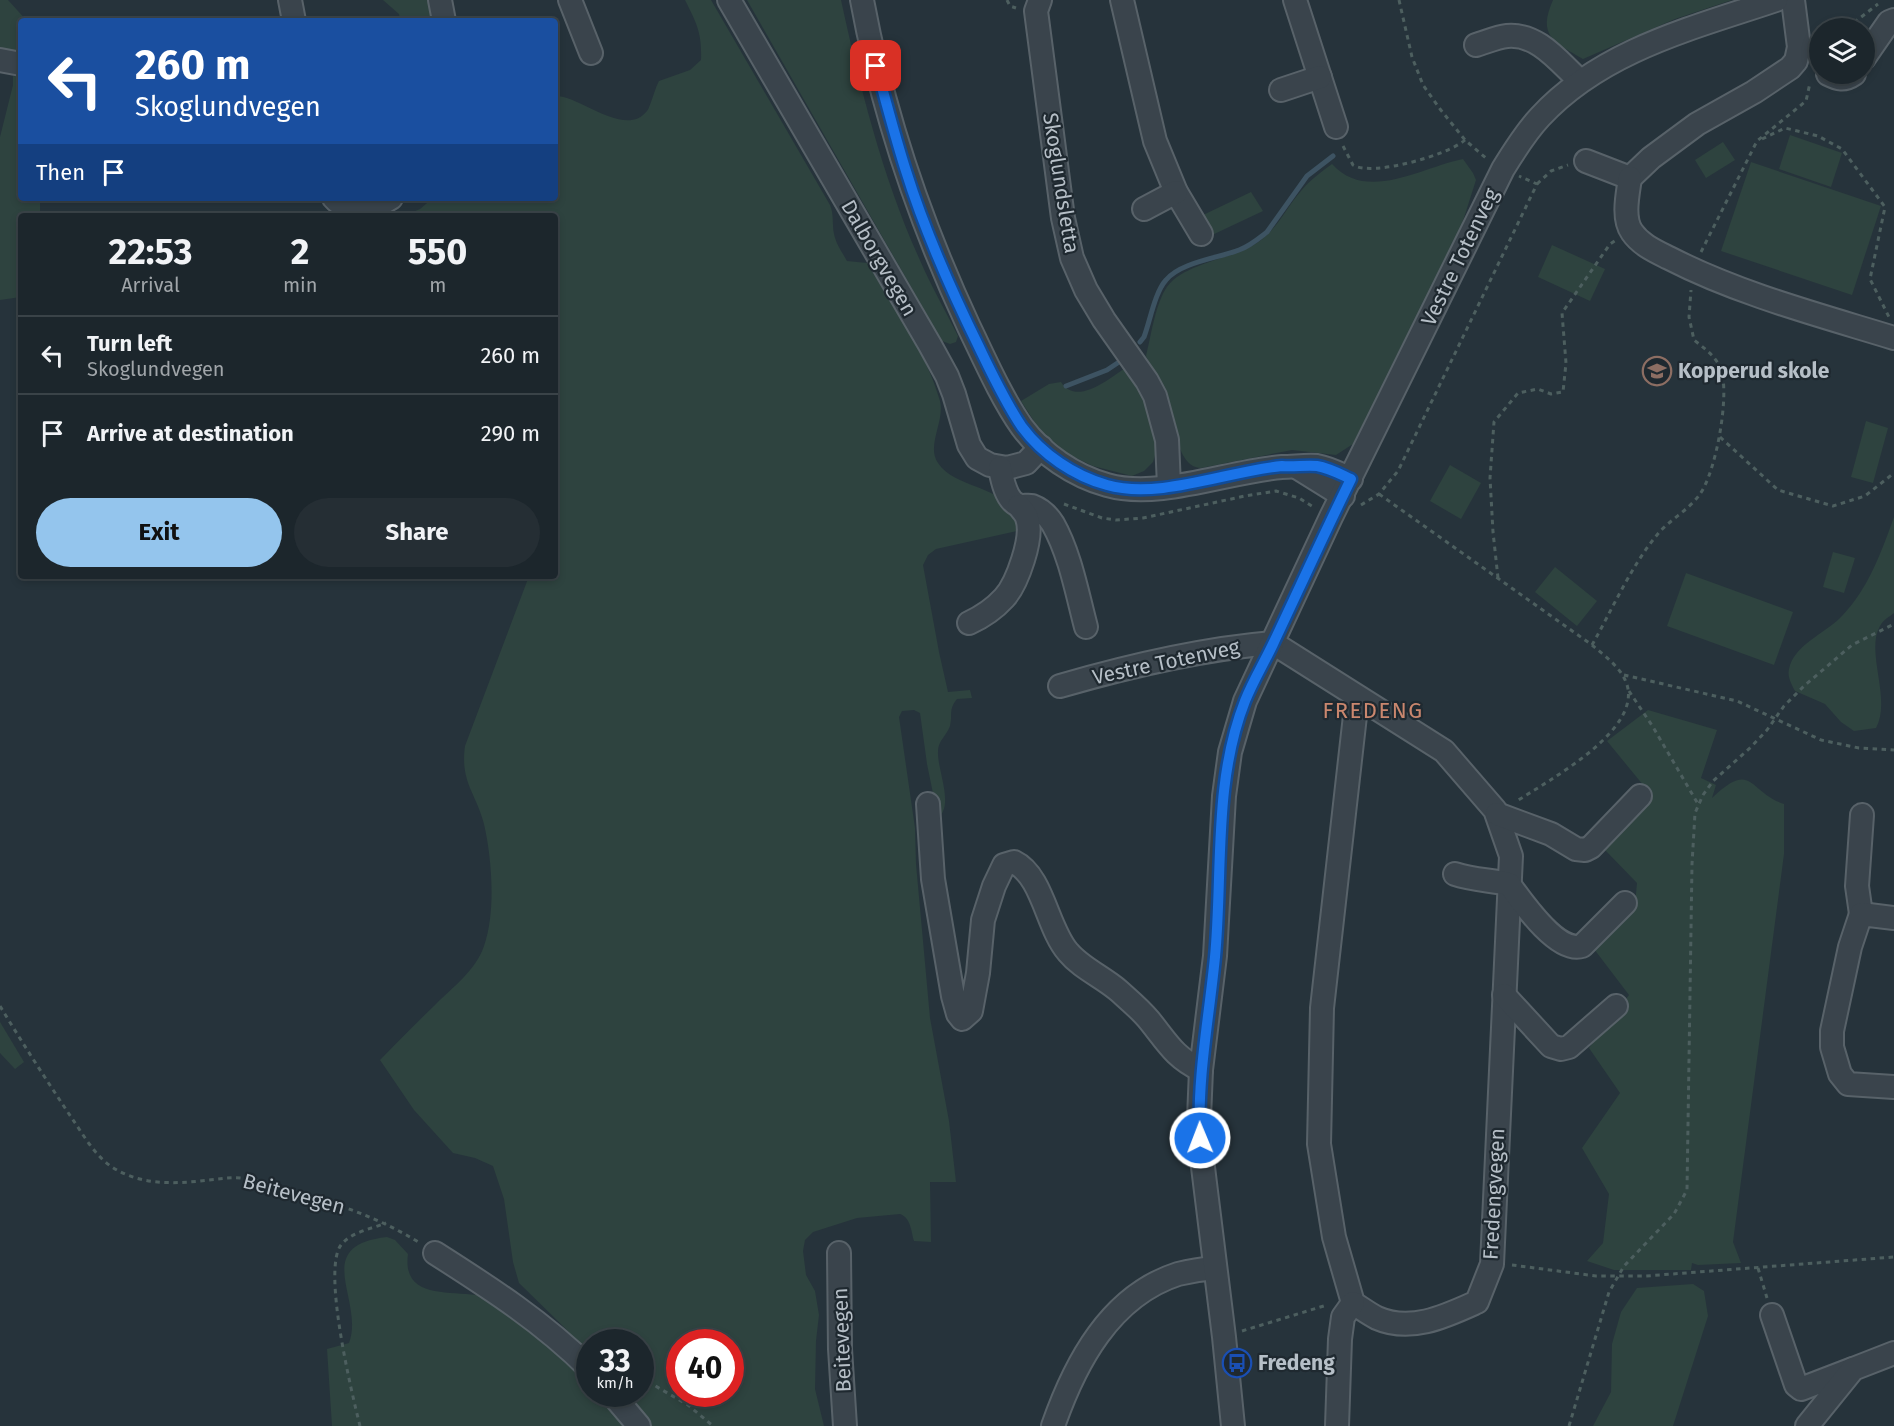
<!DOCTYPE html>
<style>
:root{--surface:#1c262c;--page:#252e34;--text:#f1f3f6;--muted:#a0a5a9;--line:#3a4348;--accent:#94c5ed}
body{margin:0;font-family:"Fira Sans",sans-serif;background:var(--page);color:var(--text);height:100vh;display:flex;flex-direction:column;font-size:22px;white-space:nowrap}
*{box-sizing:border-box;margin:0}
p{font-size:20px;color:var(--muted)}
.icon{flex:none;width:33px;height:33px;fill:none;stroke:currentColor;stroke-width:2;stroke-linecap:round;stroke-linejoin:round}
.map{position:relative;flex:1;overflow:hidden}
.side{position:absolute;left:18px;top:213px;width:540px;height:366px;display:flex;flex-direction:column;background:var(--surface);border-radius:6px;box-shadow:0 3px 9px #0003,0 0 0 2px var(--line)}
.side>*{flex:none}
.guide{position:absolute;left:18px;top:18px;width:540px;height:183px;border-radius:6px;box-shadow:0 3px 9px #0003,0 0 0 2px var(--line);background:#1a4fa0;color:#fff;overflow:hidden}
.controls{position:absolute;left:1809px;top:18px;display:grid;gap:12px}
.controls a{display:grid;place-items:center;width:66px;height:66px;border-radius:50%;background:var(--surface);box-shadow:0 3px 9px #0003,0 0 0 2px var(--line);font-size:30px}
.speed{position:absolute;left:576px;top:1329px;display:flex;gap:12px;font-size:30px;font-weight:700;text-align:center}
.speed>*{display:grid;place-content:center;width:78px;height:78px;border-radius:50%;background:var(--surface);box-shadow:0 3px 9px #0003,0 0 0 2px var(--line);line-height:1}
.speed small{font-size:15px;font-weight:400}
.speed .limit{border:9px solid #d22;background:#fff;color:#111}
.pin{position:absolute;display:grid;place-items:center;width:51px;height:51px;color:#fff;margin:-26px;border-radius:12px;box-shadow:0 3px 9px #0006}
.me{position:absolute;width:66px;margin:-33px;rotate:359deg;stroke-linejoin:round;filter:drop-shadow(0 0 4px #0008)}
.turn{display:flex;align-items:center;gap:21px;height:126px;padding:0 18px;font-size:27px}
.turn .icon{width:78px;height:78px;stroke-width:2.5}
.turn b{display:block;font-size:42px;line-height:51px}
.then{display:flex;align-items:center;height:57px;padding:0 18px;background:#0003;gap:12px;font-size:22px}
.eta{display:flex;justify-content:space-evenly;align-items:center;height:102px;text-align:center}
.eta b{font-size:36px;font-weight:700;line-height:42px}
.primary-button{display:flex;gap:12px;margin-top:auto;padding:12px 18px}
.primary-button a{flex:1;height:69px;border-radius:36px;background:var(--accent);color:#111;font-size:24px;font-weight:700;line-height:69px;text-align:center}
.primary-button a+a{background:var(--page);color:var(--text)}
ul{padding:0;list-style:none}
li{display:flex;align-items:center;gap:18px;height:78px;padding:0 18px;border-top:2px solid var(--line)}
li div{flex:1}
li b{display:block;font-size:22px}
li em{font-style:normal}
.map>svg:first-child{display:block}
</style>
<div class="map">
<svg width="1894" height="1426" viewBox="0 0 1894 1426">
<rect width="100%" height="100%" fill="#26333b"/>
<g fill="#2e433f" fill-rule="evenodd">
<path d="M0 0H8L27 21H21V53L0 52Z"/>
<path d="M383 0H433L437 21H400L399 14Z"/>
<path d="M685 0H711L830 205C834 214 832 224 834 234 836 244 842 252 847 261L867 263C893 307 926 351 940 401 945 421 926 446 938 463 956 489 998 484 1013 513 1015 518 1016 525 1017 531L936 549 928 555 923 565 939 652 948 692 970 690 972 698 957 699C948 710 953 714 950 726 947 735 938 741 938 751 937 769 953 802 940 816L937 813 927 764 920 713 914 710 902 711 899 717 915 828 916 864 930 1018 949 1121 956 1182H930L931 1242 914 1241C911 1231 911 1218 900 1214L857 1218 813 1232 805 1240 803 1251 806 1275 815 1291 819 1315 816 1341 815 1389 824 1426H651L624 1394H640V1342H590L589 1355 565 1328 519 1283 513 1262 504 1199 493 1166 475 1158 453 1153 414 1110 380 1060C398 1042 416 1023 435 1005 452 988 476 970 484 946 496 912 492 859 484 824 476 793 460 782 465 746L529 576H555V216H403L420 209 433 198H555V96C580 95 625 139 647 111 650 108 655 88 659 81L690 70 701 60C702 33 697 24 685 0ZM680 1342H730V1394H680Z"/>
<path d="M747 0H841C860 87 882 176 919 258 930 284 945 310 958 336L956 342 950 344 942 341Z"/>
<path d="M1553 0H1732L1675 19 1583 59C1554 42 1537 36 1553 0Z"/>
<path d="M13 76 21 77 19 175 21 198H40V216H21V297L0 300V137L13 85Z"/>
<path d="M1790 135 1842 153 1831 187 1779 169Z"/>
<path d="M1723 142 1735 160 1706 178 1695 160Z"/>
<path d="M1463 159 1473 173 1476 180 1461 227 1353 444 1336 455 1292 450 1201 468C1175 467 1174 416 1168 397 1163 382 1152 370 1146 356 1151 336 1155 307 1165 290 1181 262 1235 260 1261 240 1279 226 1287 207 1301 191 1310 180 1321 172 1332 164 1367 203 1422 167 1463 159Z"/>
<path d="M1751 162 1881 206 1852 295 1721 251Z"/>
<path d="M1251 192 1263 211 1210 236 1201 216Z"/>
<path d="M1552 245 1605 269 1590 301 1538 277Z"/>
<path d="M1125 368 1148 407 1158 446 1153 462 1144 471 1132 476 1093 466 1068 454 1043 435 1021 401 1049 384 1061 382C1076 406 1108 380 1125 368Z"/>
<path d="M1866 421 1888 428 1873 483 1851 477Z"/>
<path d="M1450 465 1481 483 1461 519 1430 501Z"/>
<path d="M1894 517V613C1889 617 1883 620 1880 626 1865 651 1892 700 1876 728L1854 731 1841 722 1825 704 1795 691C1792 685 1787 677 1789 669 1794 645 1824 634 1840 618 1847 611 1855 601 1860 593 1875 570 1885 542 1894 517Z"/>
<path d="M1833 552 1855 558 1844 593 1823 587Z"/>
<path d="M1555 567 1597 601 1577 626 1535 592Z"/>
<path d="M1686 573 1793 612 1774 665 1667 626Z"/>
<path d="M1648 710 1717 730 1701 778 1716 785 1712 798C1753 759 1748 792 1784 804V854L1733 1242 1741 1263 1698 1265 1692 1263 1691 1270H1614L1587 1261 1603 1243 1609 1194 1582 1148 1620 1093 1589 1048 1629 995 1594 949 1635 904 1637 883 1605 850 1644 809 1648 791 1607 741Z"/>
<path d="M0 1022 24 1062 15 1069 0 1053Z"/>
<path d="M387 1237 395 1240 408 1254C402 1298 446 1291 476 1295L480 1289 589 1378 590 1394H603L631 1426H332L327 1349 349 1343C365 1300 309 1246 387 1237Z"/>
<path d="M1693 1284 1704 1291 1708 1316 1673 1426H1593L1611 1392 1612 1344 1621 1312 1637 1288Z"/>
</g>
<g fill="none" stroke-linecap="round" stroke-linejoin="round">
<g stroke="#3d5362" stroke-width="5">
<path d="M1140 342 1144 337C1150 321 1155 292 1166 280 1181 262 1219 258 1239 250 1250 246 1258 239 1267 232L1307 176 1333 156"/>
<path d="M1066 386 1107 370 1119 362"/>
</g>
<g stroke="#586269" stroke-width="26">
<g id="minor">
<path d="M290 0 294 21"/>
<path d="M440 0 444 21"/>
<path d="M570 0 591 53"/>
<path d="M729 0 930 345 947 376 954 394 969 445 977 458 990 465 1007 468 1026 463 1041 447"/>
<path d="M862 0C883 114 920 222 969 327 985 360 1001 397 1022 427 1042 454 1074 476 1107 485 1159 500 1229 471 1282 467 1293 467 1306 465 1317 466 1329 468 1340 474 1351 479"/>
<path d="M1040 0 1036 11 1063 218 1072 258 1086 290 1104 320 1147 381 1155 396 1167 440 1169 486"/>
<path d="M1122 0 1155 141 1176 192 1201 234"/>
<path d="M1295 0 1336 127"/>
<path d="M1476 45C1486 42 1497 37 1507 36 1538 33 1559 62 1580 81"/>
<path d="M1864 58 1889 22 1894 20"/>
<path d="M0 60 21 64"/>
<path d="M1828 74C1838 79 1844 81 1854 74"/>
<path d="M1281 90 1320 77"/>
<path d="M1586 161 1630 178 1651 158 1697 124 1754 92 1790 68 1796 61 1799 47 1793 0"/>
<path d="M1630 178C1628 193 1622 218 1632 232 1641 245 1655 251 1669 258 1739 294 1819 315 1894 338"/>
<path d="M334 198C348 214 375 209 391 198"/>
<path d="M1144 209 1176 192"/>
<path d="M1000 468C1002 479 1006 500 1018 505 1022 507 1027 505 1032 506 1040 509 1048 516 1053 524 1070 554 1077 593 1086 627"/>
<path d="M1298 468 1343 496"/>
<path d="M969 623C982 617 994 609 1004 598 1017 584 1034 537 1027 518 1026 514 1022 510 1019 506"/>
<path d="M1060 686C1129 666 1201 649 1273 643L1444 751 1495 810 1511 856 1492 1264 1477 1302C1446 1316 1411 1333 1377 1318 1369 1314 1361 1308 1353 1303L1334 1237 1319 1144 1322 1008 1357 698"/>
<path d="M928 804 933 879 953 996 958 1014 962 1019 971 1011 978 973 983 920 994 886 1004 865 1014 862C1043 876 1047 928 1068 952 1081 968 1103 977 1119 991 1129 1000 1140 1009 1149 1020 1167 1042 1174 1057 1201 1070"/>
<path d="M1497 814 1551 834 1576 849 1585 850 1591 847 1640 796"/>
<path d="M1455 874C1472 880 1491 880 1509 884 1522 902 1558 954 1582 946L1625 903"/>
<path d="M1861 914 1857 886 1862 815"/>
<path d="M1894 918 1861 914 1850 947 1832 1031V1047L1840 1074 1848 1084 1894 1087"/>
<path d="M1504 995 1551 1046 1561 1049 1569 1047 1616 1006"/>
<path d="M435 1253C490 1288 543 1322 590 1369"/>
<path d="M839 1253 840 1349 845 1426"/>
<path d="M1772 1315 1796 1385 1801 1389 1853 1369"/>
<path d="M612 1394 639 1426"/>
<path d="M1053 1426C1075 1363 1110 1296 1178 1274 1190 1271 1203 1269 1215 1268"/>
<path d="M1233 1426 1224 1337 1202 1159 1199 1118 1201 1070 1215 956 1224 796 1230 752 1245 701 1331 517 1503 169C1514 151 1526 132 1540 117 1602 50 1693 28 1776 0"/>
<path d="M1337 1426 1340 1339 1343 1317 1353 1303"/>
<path d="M1807 1426 1853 1369 1894 1353"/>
</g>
</g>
<g stroke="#4d5f5f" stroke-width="3" stroke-dasharray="4.5 4.5" stroke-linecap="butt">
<path d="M1007 0 1010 6 1016 8"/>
<path d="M1399 0 1412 57 1423 85 1440 109 1465 140 1487 159"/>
<path d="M1847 28 1878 4"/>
<path d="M1762 139 1785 128 1818 136 1842 149 1885 207 1870 279 1889 317"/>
<path d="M1343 146 1353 165C1372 177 1448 155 1465 140"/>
<path d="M1537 184 1551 171 1568 165"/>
<path d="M1701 252 1757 141 1806 101 1810 83"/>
<path d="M1720 437 1778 490 1833 506 1865 496 1894 473"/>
<path d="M1379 494 1592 645C1605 656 1620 667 1626 682 1645 729 1549 780 1517 801"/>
<path d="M1064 504 1102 518 1116 520 1143 518 1245 496 1276 491 1299 498 1315 508"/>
<path d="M1361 505 1379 494 1398 471 1537 184 1519 176"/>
<path d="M1498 578 1493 532 1490 478 1494 422 1518 393 1538 389 1551 394 1563 392 1566 363 1562 313 1610 244 1616 240"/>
<path d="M1592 645C1612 610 1631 566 1657 535 1669 520 1689 510 1700 494 1716 472 1730 395 1721 370 1716 356 1705 349 1694 340L1689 317 1691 290"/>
<path d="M1624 675 1737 701 1821 740 1859 748 1894 750"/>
<path d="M1629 691 1653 727 1698 804"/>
<path d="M0 1006C23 1044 47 1081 71 1117 83 1134 94 1155 112 1167 141 1186 176 1184 209 1180 220 1179 230 1177 241 1178 262 1181 282 1188 303 1194 346 1207 381 1219 420 1243"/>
<path d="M1512 1265 1596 1276H1646L1894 1257"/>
<path d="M1758 1268 1767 1298"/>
<path d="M1242 1331 1327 1305"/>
<path d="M640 1377 688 1405 713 1426"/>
<path d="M360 1426C352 1394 322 1270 341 1245 351 1232 371 1229 386 1223"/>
<path d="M1569 1426 1609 1292 1624 1266 1674 1214 1687 1190 1692 864 1695 813 1703 795 1713 781 1751 747 1767 730 1784 706 1804 686 1852 645 1894 624"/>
</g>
<use href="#minor" stroke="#3a444c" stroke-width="22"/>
</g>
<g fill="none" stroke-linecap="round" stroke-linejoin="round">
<g stroke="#114b97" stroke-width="15">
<path id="route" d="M876 66C886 101 895 137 906 171 925 232 951 290 979 347 992 374 1005 402 1022 427 1042 454 1074 476 1107 485 1159 500 1228 471 1282 466 1293 467 1306 465 1317 466 1329 468 1340 474 1351 479 1324 534 1299 589 1273 644 1264 663 1253 681 1245 701 1213 782 1223 872 1215 957 1209 1018 1197 1078 1200 1138"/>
</g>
<use href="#route" stroke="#1a73e8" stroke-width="10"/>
</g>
<defs>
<g id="school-ring" transform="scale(1.5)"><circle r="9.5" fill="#1f2930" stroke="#8d6e63" stroke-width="1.5"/><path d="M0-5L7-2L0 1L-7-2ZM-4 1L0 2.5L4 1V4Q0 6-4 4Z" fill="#8d6e63"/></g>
<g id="bus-ring" transform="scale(1.5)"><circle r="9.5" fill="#1f2930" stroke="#1a4fb4" stroke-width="1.5"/><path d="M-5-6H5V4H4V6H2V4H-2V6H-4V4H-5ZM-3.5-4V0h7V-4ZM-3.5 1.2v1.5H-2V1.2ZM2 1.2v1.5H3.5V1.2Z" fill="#1a4fb4"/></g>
</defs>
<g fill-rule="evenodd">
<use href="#school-ring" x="1657" y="371"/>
<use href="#bus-ring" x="1237" y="1363"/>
</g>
<g text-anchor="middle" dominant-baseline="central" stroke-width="4.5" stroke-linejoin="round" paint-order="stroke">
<g font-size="21" fill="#b6bfc7" stroke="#1f2930">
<text transform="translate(1061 183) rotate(81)">Skoglundsletta</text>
<text transform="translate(1460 257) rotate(-64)">Vestre Totenveg</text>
<text transform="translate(879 258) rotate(60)">Dalborgvegen</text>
<text transform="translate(1166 662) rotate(-12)">Vestre Totenveg</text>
<text transform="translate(294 1194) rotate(15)">Beitevegen</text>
<text transform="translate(1494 1194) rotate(-87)">Fredengvegen</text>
<text transform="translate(842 1340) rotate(-92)">Beitevegen</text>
</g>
<g font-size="21" font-weight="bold" fill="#b6bfc7" stroke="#1f2930" text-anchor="start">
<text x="1678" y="371">Kopperud skole</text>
<text x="1258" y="1363">Fredeng</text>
</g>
<g font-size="22" letter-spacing="1.5" fill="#ca876e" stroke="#1f2930">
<text x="1373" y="710">FREDENG</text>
</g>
</g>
</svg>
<div class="controls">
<a><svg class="icon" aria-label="layers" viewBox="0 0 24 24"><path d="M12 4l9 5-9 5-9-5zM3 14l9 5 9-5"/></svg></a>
</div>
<div class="speed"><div>33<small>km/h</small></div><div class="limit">40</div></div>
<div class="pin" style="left:876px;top:66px;background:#d93025"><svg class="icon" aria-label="arrive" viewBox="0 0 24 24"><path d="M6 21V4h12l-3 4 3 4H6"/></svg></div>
<svg class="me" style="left:1200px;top:1138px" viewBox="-20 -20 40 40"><circle r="17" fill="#1a73e8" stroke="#fff" stroke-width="3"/><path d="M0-11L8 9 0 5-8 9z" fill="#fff"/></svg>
<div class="guide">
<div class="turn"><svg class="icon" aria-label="left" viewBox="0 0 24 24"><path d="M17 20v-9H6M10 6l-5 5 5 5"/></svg><div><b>260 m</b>Skoglundvegen</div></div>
<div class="then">Then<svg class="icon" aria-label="arrive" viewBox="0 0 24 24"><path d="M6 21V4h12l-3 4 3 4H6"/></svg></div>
</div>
<section class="side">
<div class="eta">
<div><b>22:53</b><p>Arrival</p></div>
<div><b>2</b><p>min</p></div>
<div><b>550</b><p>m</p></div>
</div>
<ul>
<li><svg class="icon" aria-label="left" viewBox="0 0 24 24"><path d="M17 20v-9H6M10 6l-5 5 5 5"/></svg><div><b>Turn left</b><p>Skoglundvegen</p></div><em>260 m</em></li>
<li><svg class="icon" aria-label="arrive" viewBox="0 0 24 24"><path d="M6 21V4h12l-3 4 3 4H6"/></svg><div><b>Arrive at destination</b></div><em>290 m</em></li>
</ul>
<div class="primary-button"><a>Exit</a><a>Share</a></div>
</section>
</div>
